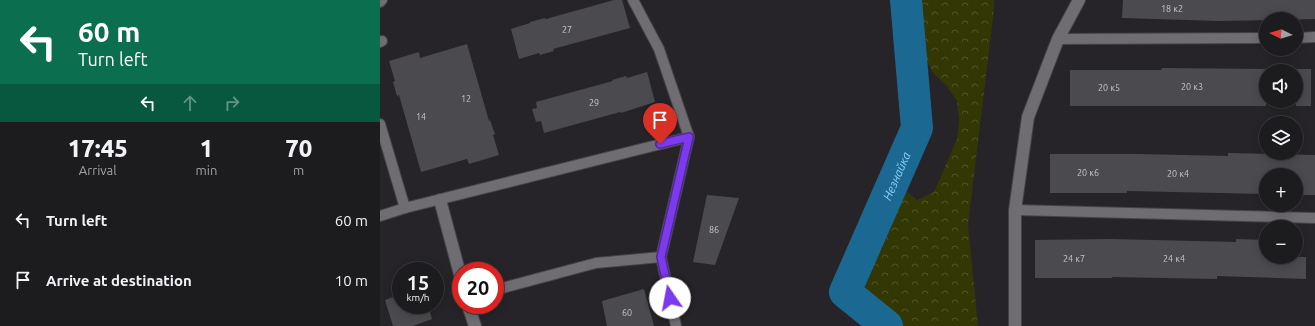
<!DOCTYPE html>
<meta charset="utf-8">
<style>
:root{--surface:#1c1b1e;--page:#29282b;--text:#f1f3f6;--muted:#a0a1a4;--line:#3a393c}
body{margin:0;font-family:Ubuntu,sans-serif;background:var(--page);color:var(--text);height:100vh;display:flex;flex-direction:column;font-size:15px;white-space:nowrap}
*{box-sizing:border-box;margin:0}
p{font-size:13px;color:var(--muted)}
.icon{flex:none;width:22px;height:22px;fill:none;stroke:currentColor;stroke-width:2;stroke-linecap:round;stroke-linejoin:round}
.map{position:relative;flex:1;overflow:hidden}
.drawer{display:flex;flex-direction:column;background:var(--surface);width:380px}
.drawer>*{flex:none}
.banner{background:#0b6e4f;color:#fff;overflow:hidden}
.needle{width:26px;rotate:275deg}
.fabs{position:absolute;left:879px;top:12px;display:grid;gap:8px}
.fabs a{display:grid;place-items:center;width:44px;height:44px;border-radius:50%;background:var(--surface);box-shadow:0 2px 10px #0003,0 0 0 1px var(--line);font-size:20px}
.speed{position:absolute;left:12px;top:262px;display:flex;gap:8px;font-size:20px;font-weight:700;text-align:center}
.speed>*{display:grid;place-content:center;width:52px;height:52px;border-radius:50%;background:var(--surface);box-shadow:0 2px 10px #0003,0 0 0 1px var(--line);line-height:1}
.speed small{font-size:10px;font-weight:400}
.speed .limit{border:6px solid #d22;background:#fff;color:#111}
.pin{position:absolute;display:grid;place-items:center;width:34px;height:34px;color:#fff;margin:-41px -17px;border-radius:50% 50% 50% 0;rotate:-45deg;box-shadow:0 0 4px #0007}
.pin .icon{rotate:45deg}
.me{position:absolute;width:44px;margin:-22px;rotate:348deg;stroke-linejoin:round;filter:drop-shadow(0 0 3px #0008)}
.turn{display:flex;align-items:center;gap:14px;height:84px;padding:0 12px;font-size:18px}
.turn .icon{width:52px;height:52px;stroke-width:2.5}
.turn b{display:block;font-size:28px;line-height:34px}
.lanes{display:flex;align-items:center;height:38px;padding:0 12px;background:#0003;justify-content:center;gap:20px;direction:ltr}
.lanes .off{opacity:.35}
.eta{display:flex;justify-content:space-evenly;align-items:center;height:68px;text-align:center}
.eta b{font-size:24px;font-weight:800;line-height:28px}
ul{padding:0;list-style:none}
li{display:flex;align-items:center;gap:12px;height:60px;padding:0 12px}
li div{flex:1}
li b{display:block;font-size:15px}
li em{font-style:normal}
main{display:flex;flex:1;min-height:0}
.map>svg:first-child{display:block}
</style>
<main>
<section class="drawer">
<div class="banner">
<div class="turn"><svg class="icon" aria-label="left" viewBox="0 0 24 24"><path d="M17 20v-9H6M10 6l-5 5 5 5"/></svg><div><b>60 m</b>Turn left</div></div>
<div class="lanes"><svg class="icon" aria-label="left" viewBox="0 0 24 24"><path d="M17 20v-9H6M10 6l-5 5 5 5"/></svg><svg class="icon off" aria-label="ahead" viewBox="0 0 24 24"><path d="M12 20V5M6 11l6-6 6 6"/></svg><svg class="icon off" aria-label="right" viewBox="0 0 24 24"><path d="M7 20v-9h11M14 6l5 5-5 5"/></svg></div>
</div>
<div class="eta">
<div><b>17:45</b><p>Arrival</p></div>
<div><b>1</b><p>min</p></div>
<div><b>70</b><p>m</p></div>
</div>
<ul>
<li><svg class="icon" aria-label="left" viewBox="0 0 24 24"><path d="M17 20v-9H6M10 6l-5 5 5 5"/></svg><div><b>Turn left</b></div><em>60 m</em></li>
<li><svg class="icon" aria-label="arrive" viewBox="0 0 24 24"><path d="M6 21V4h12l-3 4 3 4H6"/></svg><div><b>Arrive at destination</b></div><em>10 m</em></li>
</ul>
</section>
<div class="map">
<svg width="935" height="326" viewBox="0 0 935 326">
<defs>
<pattern id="forest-crowns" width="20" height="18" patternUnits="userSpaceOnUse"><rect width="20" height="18" fill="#333703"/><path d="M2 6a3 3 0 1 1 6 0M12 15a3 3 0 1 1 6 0" fill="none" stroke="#515428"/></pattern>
</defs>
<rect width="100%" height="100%" fill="#262428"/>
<path fill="url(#forest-crowns)" d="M532 0H614V9L588 225 598 326H507L488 295 483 278 502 223 511 205 522 188 537 200 554 192 577 139 579 120 577 101 566 85 553 73 544 56 533 14Z"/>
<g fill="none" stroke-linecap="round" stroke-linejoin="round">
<path stroke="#1b6992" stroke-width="32" id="s1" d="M507 326 465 292 537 128 526 0"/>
</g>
<g fill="#4b4b4f">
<path d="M234 0H242L250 28 173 49 174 51 160 55 159 53 139 59 131 29 150 23V22L165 18 166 19Z"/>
<path d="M743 0H935V19L839 21 742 18Z"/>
<path d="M87 44 109 121 110 120 115 134 113 135 119 155 89 164 87 159 41 172 19 95 17 96 13 82 15 81 9 61 39 52 40 58Z"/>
<path d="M782 68 886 69V106H690V70H781Z"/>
<rect x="916" y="69" width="15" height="37"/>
<path d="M267 72 275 102 241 113 240 112 164 133 161 121 156 122 152 109 157 108 156 102 233 81 232 80 246 76 247 78Z"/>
<path d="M848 153 935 155V195H916V175H886V194L747 191V193H670V154H759L848 156Z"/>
<path d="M327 195 359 198 335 265 313 262Z"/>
<path d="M731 239 856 242V239L886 240V257H926V279L837 276V279L732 277V278H655V240Z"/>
<path d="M264 289 274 326H227L222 301Z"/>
<path d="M21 294V305H48L52 319 33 326H13L5 300Z"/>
</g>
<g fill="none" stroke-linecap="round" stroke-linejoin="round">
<g stroke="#454346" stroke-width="12">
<g id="lane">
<path d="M253 0 279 49 309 137 281 257 296 326"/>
<path d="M0 2 2 0"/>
<path d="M916 38 935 37"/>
<path d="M678 39 886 38"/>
<path d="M0 42 2 41"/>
<path d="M0 124 25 208"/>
<path d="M635 210 935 218"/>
<path d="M0 216 25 208 309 137"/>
<path d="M115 290 216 263 281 257"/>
</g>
</g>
<g stroke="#454346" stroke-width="14">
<g id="street">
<path d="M60 200 81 278"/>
<path d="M88 305 95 326"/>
<path d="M635 326V210L648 117 678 39 699 0"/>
</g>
</g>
<use href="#lane" stroke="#6f6d71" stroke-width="10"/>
<use href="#street" stroke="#6f6d71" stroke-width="12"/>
</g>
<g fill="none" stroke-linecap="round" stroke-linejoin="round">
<g stroke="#51269a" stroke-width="10">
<path id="route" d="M280 144 309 137 281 257 290 298"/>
</g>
<use href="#route" stroke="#7c3aed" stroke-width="7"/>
</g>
<g text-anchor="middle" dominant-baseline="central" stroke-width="4" stroke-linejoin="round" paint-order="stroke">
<g font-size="9" fill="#c6c5c8">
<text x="792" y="9">18 к2</text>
<text x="187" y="30">27</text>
<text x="812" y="87">20 к3</text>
<text x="729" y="88">20 к5</text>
<text x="86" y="99">12</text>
<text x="214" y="103">29</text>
<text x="41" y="117">14</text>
<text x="708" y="173">20 к6</text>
<text x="798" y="174">20 к4</text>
<text x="334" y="230">86</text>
<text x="694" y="259">24 к7</text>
<text x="794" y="259">24 к4</text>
<text x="247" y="313">60</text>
</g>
<g font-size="12" font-style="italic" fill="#8ccff9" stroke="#1d1a1e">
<text stroke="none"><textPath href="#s1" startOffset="181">Незнайка</textPath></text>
</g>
</g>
</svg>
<div class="fabs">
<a><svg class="needle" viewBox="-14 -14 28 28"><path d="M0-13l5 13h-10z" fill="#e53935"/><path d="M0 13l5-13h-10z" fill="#a0a1a4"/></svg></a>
<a><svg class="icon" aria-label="sound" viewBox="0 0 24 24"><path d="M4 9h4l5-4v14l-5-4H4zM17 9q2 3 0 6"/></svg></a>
<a><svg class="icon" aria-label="layers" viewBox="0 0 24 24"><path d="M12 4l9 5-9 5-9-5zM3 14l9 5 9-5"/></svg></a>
<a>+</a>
<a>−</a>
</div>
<div class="speed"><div>15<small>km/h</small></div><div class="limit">20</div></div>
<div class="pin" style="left:280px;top:144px;background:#d93025"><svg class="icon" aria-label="arrive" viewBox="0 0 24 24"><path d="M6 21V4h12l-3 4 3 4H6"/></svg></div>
<svg class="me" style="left:290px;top:298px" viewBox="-20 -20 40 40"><circle r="19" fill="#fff"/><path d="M0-13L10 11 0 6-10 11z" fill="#7c3aed"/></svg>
</div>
</main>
